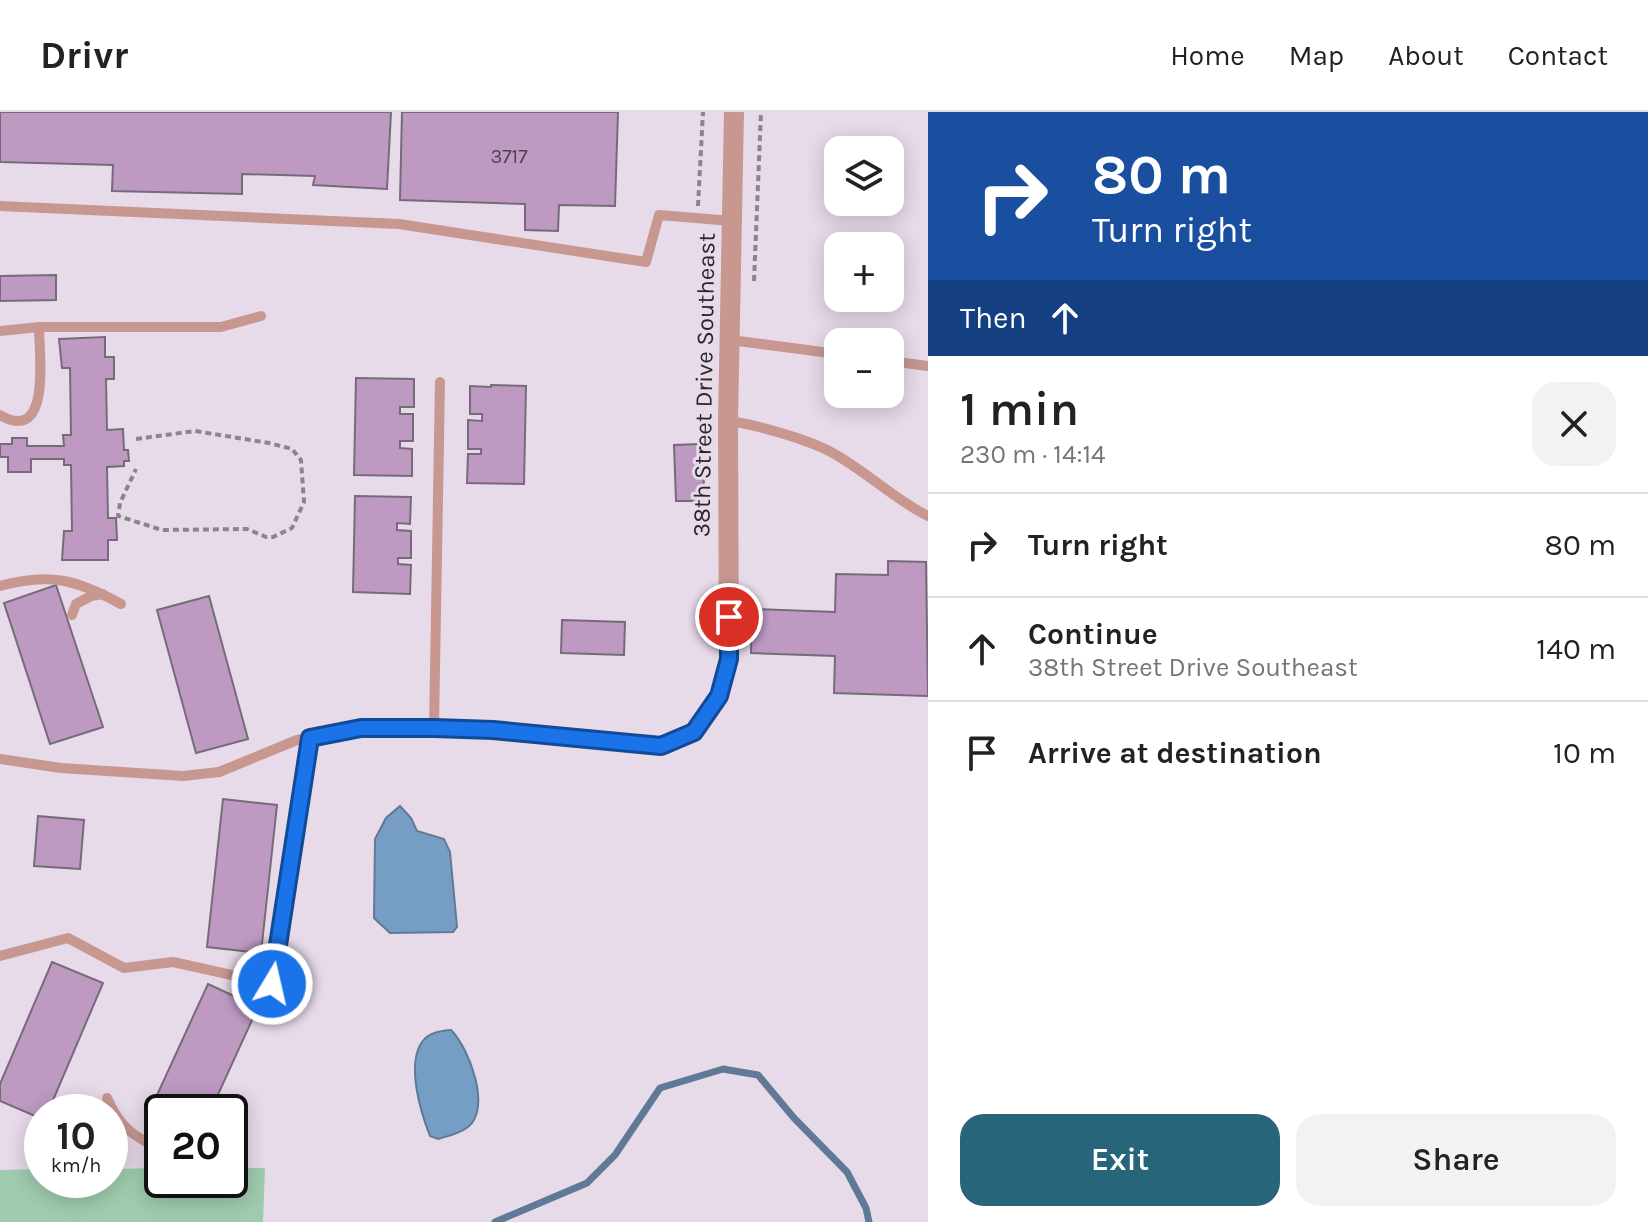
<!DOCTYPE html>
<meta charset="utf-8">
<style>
:root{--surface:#fff;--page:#f2f2f2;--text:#222;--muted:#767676;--line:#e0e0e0;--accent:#26657a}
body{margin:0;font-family:Karla,sans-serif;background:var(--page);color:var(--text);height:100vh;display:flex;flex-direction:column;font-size:30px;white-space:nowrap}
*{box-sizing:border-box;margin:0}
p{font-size:26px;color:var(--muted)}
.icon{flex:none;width:44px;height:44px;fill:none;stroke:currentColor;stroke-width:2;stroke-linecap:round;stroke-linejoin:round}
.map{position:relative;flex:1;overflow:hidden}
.side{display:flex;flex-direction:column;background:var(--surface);width:720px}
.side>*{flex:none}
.banner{background:#1a4fa0;color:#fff;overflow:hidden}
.controls{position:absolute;left:824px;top:24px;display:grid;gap:16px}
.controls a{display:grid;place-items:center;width:80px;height:80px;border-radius:16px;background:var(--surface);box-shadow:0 4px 20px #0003;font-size:40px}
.speed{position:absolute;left:24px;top:982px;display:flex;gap:16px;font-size:40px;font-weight:700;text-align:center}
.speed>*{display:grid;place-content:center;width:104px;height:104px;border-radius:50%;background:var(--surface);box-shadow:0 4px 20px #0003;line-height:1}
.speed small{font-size:20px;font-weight:400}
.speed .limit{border:4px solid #111;border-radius:12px;background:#fff;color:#111}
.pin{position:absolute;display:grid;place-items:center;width:68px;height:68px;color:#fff;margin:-34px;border:4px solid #fff;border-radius:50%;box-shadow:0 2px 8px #0007}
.me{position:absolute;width:88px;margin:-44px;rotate:9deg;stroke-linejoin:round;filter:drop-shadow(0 0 6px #0008)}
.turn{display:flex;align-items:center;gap:28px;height:168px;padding:0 32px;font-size:36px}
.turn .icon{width:104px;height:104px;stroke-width:2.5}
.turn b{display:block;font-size:56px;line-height:68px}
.then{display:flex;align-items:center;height:76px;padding:0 32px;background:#0003;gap:16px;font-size:30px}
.round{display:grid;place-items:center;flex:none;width:84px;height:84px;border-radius:24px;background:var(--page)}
.summary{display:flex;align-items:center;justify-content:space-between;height:136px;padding:0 32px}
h1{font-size:48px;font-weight:600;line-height:60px}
.button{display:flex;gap:16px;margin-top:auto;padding:16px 32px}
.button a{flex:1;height:92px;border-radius:24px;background:var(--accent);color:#fff;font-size:32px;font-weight:600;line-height:92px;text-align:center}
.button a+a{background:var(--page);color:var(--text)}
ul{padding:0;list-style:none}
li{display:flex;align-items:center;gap:24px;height:104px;padding:0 32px;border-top:2px solid var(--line)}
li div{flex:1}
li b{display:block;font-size:30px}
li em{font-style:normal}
header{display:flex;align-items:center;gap:48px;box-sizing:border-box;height:112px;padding:0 40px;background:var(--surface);border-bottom:2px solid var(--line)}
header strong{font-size:38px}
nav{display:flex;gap:44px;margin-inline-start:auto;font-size:28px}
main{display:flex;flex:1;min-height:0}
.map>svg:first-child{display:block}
</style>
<header>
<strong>Drivr</strong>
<nav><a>Home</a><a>Map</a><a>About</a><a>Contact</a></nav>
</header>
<main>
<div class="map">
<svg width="928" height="1110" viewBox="0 0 928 1110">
<rect width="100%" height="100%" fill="#e7dae9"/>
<path fill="#9fccae" d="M162 1056V1068H230V1056H265L263 1110H0V1058L42 1057V1068H110V1057Z"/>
<g fill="#769ec4" stroke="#607a96" stroke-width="2">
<path d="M400 694 411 706 417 719 444 727 450 740 457 815 453 820 390 821 374 806 375 727 386 706Z"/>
<path d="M451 918C469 936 492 996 468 1015 459 1022 448 1024 438 1027L430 1024C421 1001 406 953 422 930 429 920 441 919 451 918Z"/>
</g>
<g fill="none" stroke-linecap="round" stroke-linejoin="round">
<path stroke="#607a96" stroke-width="7" d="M495 1110 587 1071 615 1043 660 976 723 957 758 963 794 1006 847 1060 866 1096 869 1110"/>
</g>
<g fill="#be9ac3" stroke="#766b78" stroke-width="2">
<path d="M0 0H391L387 77 313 73 315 64 242 62V82L112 79 113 53 0 50Z"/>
<path d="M402 0H618L615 94 559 93 558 119 525 118V92L400 88Z"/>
<path d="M56 163V188L0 189V164Z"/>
<path d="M105 225V245H114V267H106L107 318 123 317 124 338H128L129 349H124V354L107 355 108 406H116L117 428H108V448H62L64 419H72L71 353H64V347H31V360H8V345H0V332H12V326H27V334H64L63 323H71L70 256H62L59 227Z"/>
<path d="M356 266 414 267V295H400V302H413V329H400V336L412 337V364L354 363Z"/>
<path d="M491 273 526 274 524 372 467 371 468 342H481V337H468V308L482 309V302H470V274L491 275Z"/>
<path d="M700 332V356H705L702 389H676L674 333Z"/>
<path d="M355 384 411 385 410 412 397 411V418L411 419V446H398V452L411 453 410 482 353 480Z"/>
<path d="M888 449 926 450 928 584 834 581 835 544 751 541 752 497 835 500 836 462 888 463Z"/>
<path d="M56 473 103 615 50 632 4 491Z"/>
<path d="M209 484 248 627 196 641 157 498Z"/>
<path d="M562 508 625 510 624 543 561 541Z"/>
<path d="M223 687 277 693 261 841 207 835Z"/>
<path d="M38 704 84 708 80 757 34 754Z"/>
<path d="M52 850 103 871 48 1000H42V1007L0 989V972Z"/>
<path d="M208 872 258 895 210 1000H162V1015L146 1007Z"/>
</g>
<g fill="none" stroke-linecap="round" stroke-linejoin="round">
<g stroke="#8c838d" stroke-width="4" stroke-dasharray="6 4" stroke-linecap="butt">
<path d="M698 94 703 0"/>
<path d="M754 169 761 0"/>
<path d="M136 327 195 319 269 331 292 337 301 348 304 390 292 416 273 425H266L247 417 162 418 118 404 120 391 136 357"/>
</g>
<g stroke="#c79790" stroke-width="10">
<path d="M0 94 399 112 646 150 659 103 732 109"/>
<path d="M0 219 39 215H221L261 204"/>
<path d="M730 228 838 242"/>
<path d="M890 249 928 254"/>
<path d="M0 303C52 333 39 242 39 215"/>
<path d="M728 309C754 312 806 327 829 339 864 357 893 387 928 404"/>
<path d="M0 474C50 460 77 468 121 492"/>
<path d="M72 503 76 492 91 484 103 482"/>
<path d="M434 616 440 270"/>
<path d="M0 647 61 656 183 664 219 660 297 628 361 616 493 618 661 634 694 620 719 584 729 547"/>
<path d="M0 844 68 826 124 856 173 850 272 872 310 626"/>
<path d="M107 986C120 1016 133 1024 162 1038"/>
</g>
<path stroke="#c79790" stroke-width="20" d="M729 547 728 309 734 0"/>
</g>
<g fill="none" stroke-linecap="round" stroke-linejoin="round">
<g stroke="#114b97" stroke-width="20">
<path id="route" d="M272 872 310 626 361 616H434L493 618 661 634 694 620 719 584 729 547V505"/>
</g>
<use href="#route" stroke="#1a73e8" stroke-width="14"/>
</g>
<g text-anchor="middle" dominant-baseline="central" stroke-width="6" stroke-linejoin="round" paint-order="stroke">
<g font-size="20" fill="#504351">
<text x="509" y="44">3717</text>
</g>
<g font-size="24" fill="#2b262b" stroke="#e7dae9">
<text transform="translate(704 273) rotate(-89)">38th Street Drive Southeast</text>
</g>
</g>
</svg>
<div class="controls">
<a><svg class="icon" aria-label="layers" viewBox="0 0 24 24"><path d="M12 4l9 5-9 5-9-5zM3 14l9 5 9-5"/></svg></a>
<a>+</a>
<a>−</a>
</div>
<div class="speed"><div>10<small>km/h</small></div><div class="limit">20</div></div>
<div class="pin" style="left:729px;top:505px;background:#d93025"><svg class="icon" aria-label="arrive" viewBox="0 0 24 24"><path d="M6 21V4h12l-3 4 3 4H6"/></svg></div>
<svg class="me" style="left:272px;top:872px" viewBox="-20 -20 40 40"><circle r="17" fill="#1a73e8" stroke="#fff" stroke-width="3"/><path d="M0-11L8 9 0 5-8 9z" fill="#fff"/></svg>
</div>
<section class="side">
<div class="banner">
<div class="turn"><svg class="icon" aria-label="right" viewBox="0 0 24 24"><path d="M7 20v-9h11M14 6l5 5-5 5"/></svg><div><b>80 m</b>Turn right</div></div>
<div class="then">Then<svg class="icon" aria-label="ahead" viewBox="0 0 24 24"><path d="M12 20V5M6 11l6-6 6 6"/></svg></div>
</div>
<div class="summary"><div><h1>1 min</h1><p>230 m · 14:14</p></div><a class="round"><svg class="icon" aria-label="close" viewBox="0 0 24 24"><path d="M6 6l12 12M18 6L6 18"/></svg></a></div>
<ul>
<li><svg class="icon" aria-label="right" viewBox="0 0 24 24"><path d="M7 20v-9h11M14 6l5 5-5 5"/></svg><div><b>Turn right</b></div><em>80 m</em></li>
<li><svg class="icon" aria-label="ahead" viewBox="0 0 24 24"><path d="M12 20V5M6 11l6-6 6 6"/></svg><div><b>Continue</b><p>38th Street Drive Southeast</p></div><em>140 m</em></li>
<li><svg class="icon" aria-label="arrive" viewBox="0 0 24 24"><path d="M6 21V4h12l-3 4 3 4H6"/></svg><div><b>Arrive at destination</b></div><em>10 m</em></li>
</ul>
<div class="button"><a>Exit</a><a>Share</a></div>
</section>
</main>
